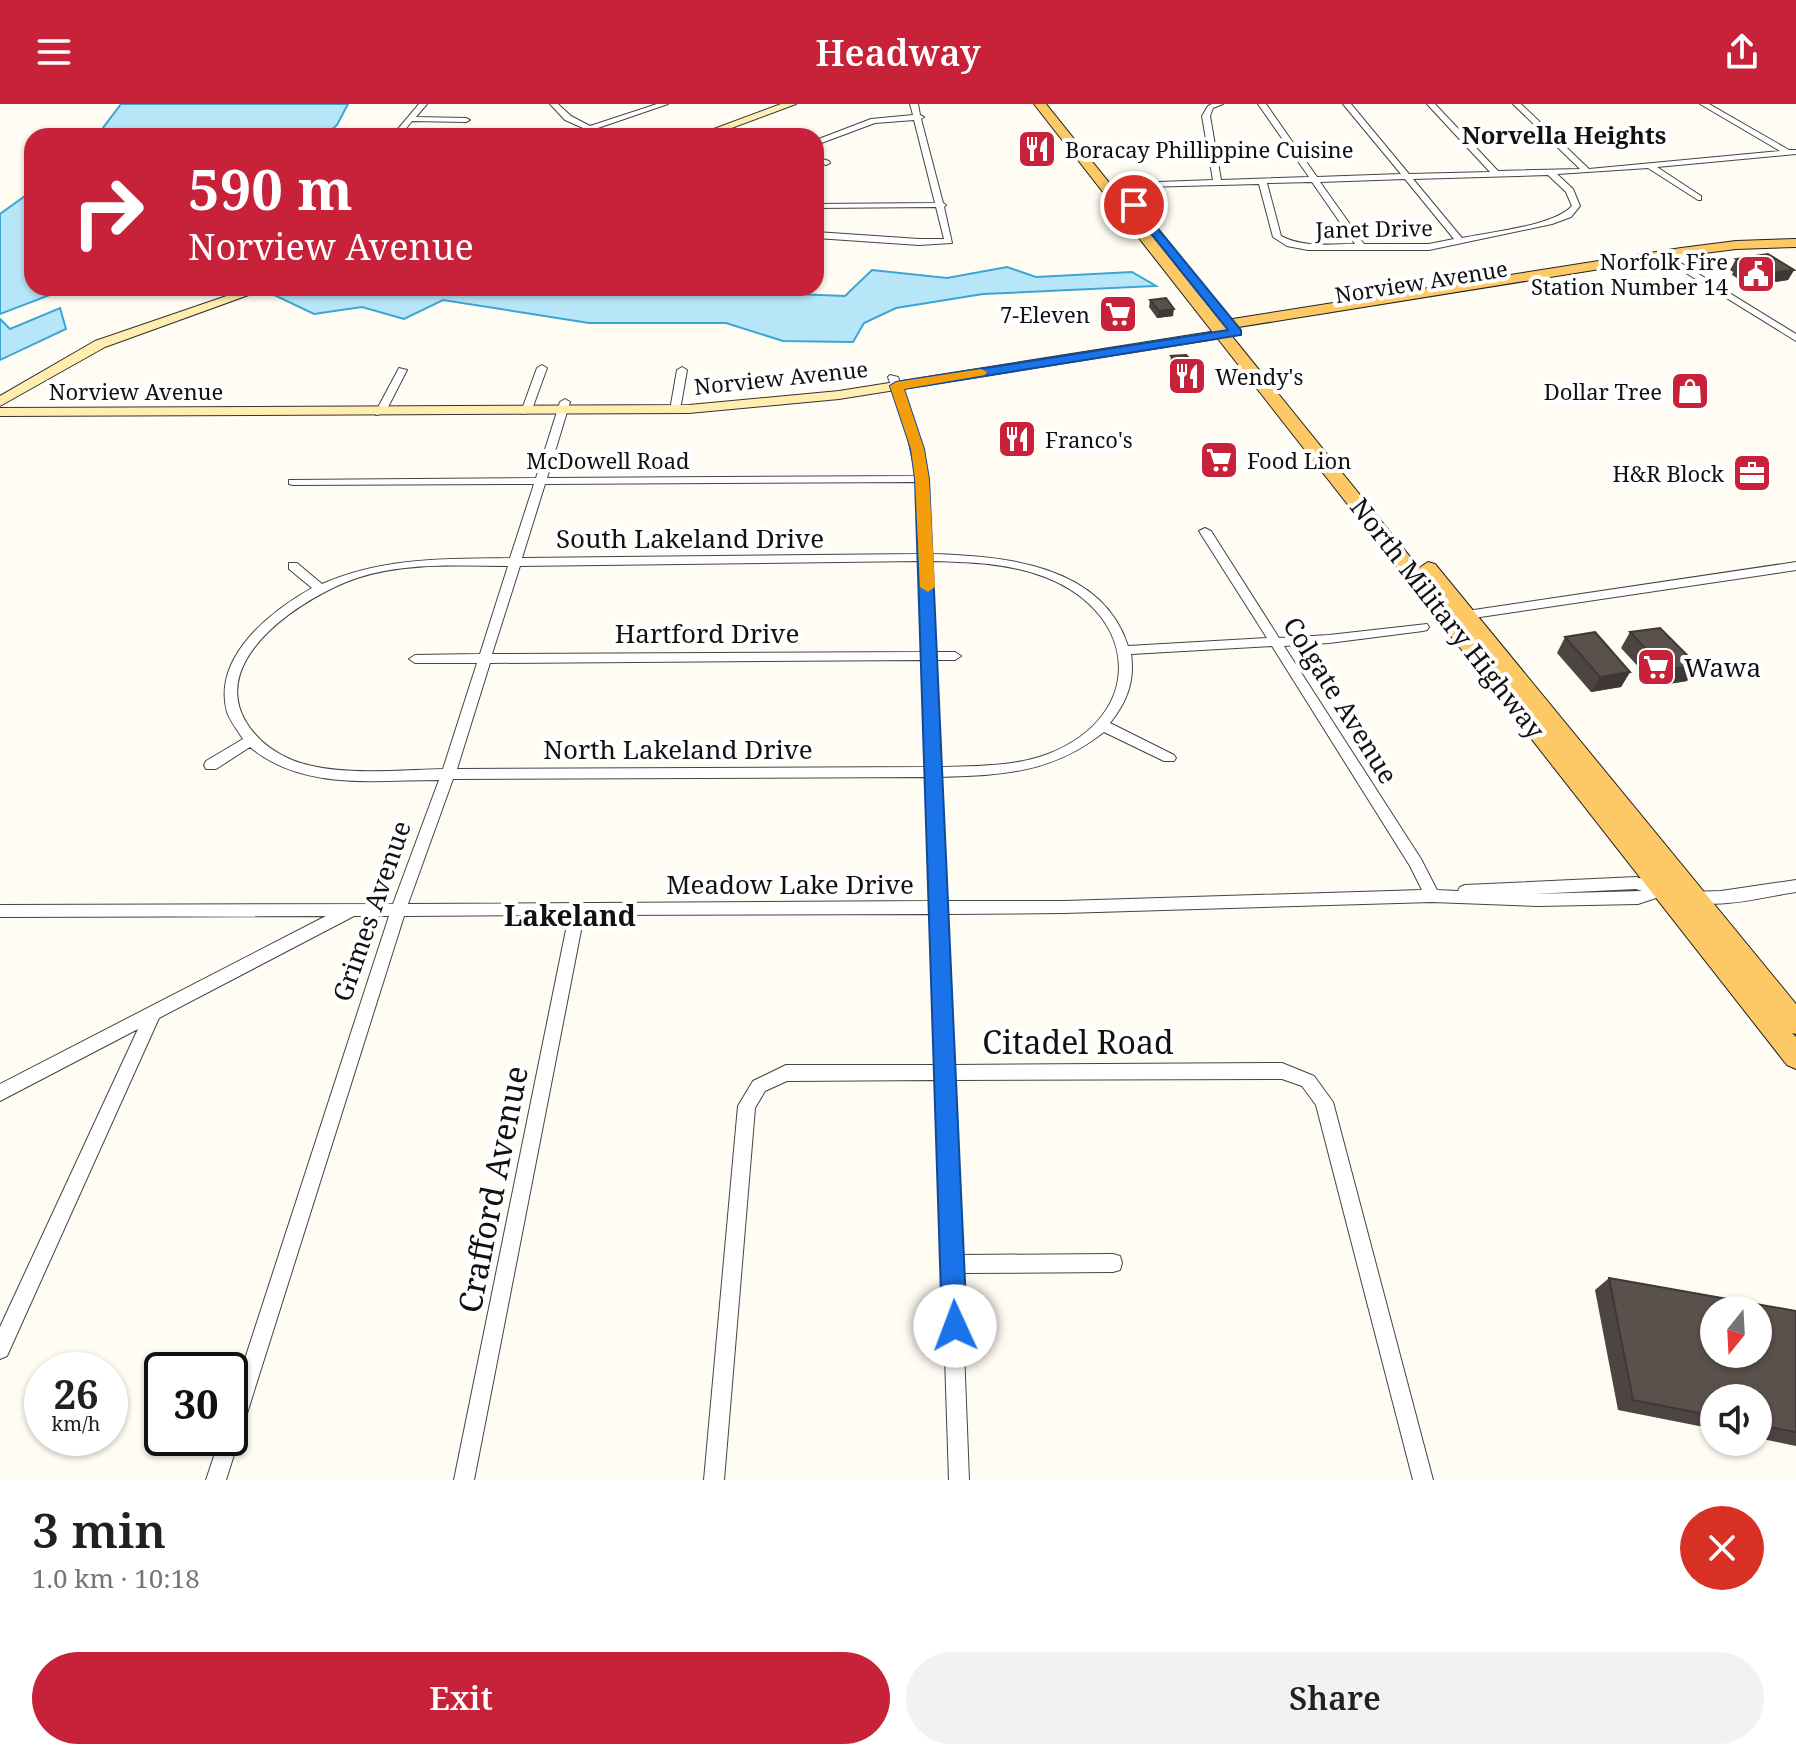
<!DOCTYPE html>
<meta charset="utf-8">
<style>
:root{--surface:#fff;--page:#f2f2f2;--text:#202124;--muted:#757577;--accent:#c7223a}
body{margin:0;font-family:"Noto Serif",serif;background:var(--page);color:var(--text);height:100vh;display:flex;flex-direction:column;font-size:30px;white-space:nowrap}
*{box-sizing:border-box;margin:0}
p{font-size:26px;color:var(--muted)}
.icon{flex:none;width:44px;height:44px;fill:none;stroke:currentColor;stroke-width:2;stroke-linecap:round;stroke-linejoin:round}
.map{position:relative;height:1376px;overflow:hidden}
.details{display:flex;flex-direction:column;background:var(--surface);flex:1}
.details>*{flex:none}
.guide{position:absolute;left:24px;top:24px;width:800px;height:168px;border-radius:24px;box-shadow:0 2px 6px #0004;background:#c7223a;color:#fff;overflow:hidden}
.needle{width:52px;rotate:198deg}
.tools{position:absolute;left:1700px;top:1192px;display:grid;gap:16px}
.tools a{display:grid;place-items:center;width:72px;height:72px;border-radius:50%;background:var(--surface);box-shadow:0 2px 6px #0004;font-size:40px}
.speed{position:absolute;left:24px;top:1248px;display:flex;gap:16px;font-size:40px;font-weight:700;text-align:center}
.speed>*{display:grid;place-content:center;width:104px;height:104px;border-radius:50%;background:var(--surface);box-shadow:0 2px 6px #0004;line-height:1}
.speed small{font-size:20px;font-weight:400}
.speed .limit{border:4px solid #111;border-radius:12px;background:#fff;color:#111}
.pin{position:absolute;display:grid;place-items:center;width:68px;height:68px;color:#fff;margin:-34px;border:4px solid #fff;border-radius:50%;box-shadow:0 2px 8px #0007}
.me{position:absolute;width:88px;margin:-44px;rotate:358deg;stroke-linejoin:round;filter:drop-shadow(0 0 6px #0008)}
.turn{display:flex;align-items:center;gap:28px;height:168px;padding:0 32px;font-size:36px}
.turn .icon{width:104px;height:104px;stroke-width:2.5}
.turn b{display:block;font-size:56px;line-height:68px}
.round{display:grid;place-items:center;flex:none;width:84px;height:84px;border-radius:42px;background:var(--page)}
.headline{display:flex;align-items:center;justify-content:space-between;height:136px;padding:0 32px}
h1{font-size:48px;font-weight:600;line-height:60px}
.cta{display:flex;gap:16px;margin-top:auto;padding:16px 32px}
.cta a{flex:1;height:92px;border-radius:48px;background:var(--accent);color:#fff;font-size:32px;font-weight:600;line-height:92px;text-align:center}
.cta a+a{background:var(--page);color:var(--text)}
header{display:flex;justify-content:space-between;align-items:center;height:104px;padding:0 32px;background:var(--accent);color:#fff;font-size:36px;font-weight:600}
.map>svg:first-child{display:block}
</style>
<header><svg class="icon" aria-label="menu" viewBox="0 0 24 24"><path d="M4 6h16M4 12h16M4 18h16"/></svg>Headway<svg class="icon" aria-label="share" viewBox="0 0 24 24"><path d="M12 15V3M7 8l5-5 5 5M5 13v7h14v-7"/></svg></header>
<div class="map">
<svg width="1796" height="1376" viewBox="0 0 1796 1376">
<rect width="100%" height="100%" fill="#fffcf4"/>
<g fill="#b7e6f9" stroke="#3ba5d3" stroke-width="2">
<path d="M121 0H348L337 21 325 32H76L102 25Z"/>
<path d="M32 87V184H68L0 210V110Z"/>
<path d="M1007 163 1036 173 1132 168 1156 182 983 190 896 204 864 219 853 238 783 237 726 219H589L443 196 404 215 362 203 314 210 274 191 295 184H764L769 189 845 192 872 166 947 174Z"/>
<path d="M60 204 66 225 0 256V215L10 225Z"/>
</g>
<g fill="none" stroke-linecap="round" stroke-linejoin="round">
<g stroke="#444" stroke-width="2">
<g id="minor">
<path d="M419 0H427L416 13 466 14 470 16 466 18 412 17 400 32H392Z"/>
<path d="M550 0H558L571 12 590 22 657 0H668L595 25 608 32H598L588 27 573 32H562L583 24 565 16Z"/>
<path d="M910 0H918L920 11 924 13 921 15 943 99 946 101 944 103 952 139 919 141 816 134V128L919 135H944L936 103 816 104V100L935 99 914 16 875 19 816 41V36L871 15 913 11Z"/>
<path d="M1212 0H1223L1213 4 1210 12 1221 76 1309 73 1258 0H1266L1317 73 1401 70 1343 0H1351L1409 70 1490 68 1427 0H1435L1498 67 1580 65 1513 0H1521L1589 65 1780 47 1700 0H1709L1789 46H1796V50L1657 63 1701 92V96H1698L1648 64 1557 70 1573 85 1580 102 1571 113 1552 120 1429 146H1308L1287 142 1273 133 1259 80 1103 84V80H1106L1213 76 1202 12 1208 2ZM1548 71 1566 88 1572 102C1554 122 1490 128 1462 134L1413 75ZM1405 75 1454 135 1429 140H1364L1320 78ZM1312 78 1355 140C1330 140 1304 144 1281 132L1267 79Z"/>
<path d="M816 53 829 57 830 59 826 61 816 58Z"/>
<path d="M1663 148 1796 230V237L1660 153 1659 151Z"/>
<path d="M542 261 547 264 531 308 522 310 521 308 537 264Z"/>
<path d="M682 263 687 266 680 306 675 309 670 306 677 266Z"/>
<path d="M399 264 407 266 385 309 376 311 375 309Z"/>
<path d="M890 271 898 273 915 320 927 375 931 450C1003 452 1102 460 1128 542L1267 534 1199 427 1205 424 1211 427 1279 534 1329 531 1427 520 1429 523 1427 526 1423 527 1329 539 1284 542 1421 755 1437 786 1458 787 1460 783 1465 781 1636 773 1668 782 1670 786 1668 790 1638 800 1538 802 1432 798 1064 809 946 810 952 961 1282 959 1314 972 1333 998 1433 1376H1413L1316 1001 1302 982 1282 975 953 976 960 1151 1113 1150 1120 1152 1122 1159 1120 1166 1113 1168 961 1169 969 1376H949L936 976 787 977 765 987 755 1004 724 1376H704L738 1002 753 977 786 961H935L930 810 584 811 474 1376H454L569 811 404 812 226 1376H206L220 1334H230V1301L389 812H354L159 914 7 1252 0 1255V1223L138 925 0 997V980L326 812 0 813V801L393 800 439 676C376 676 302 687 250 643L216 665H206L204 661 206 657 243 635C238 627 230 617 227 608 212 553 271 507 312 484L289 465V459H297L322 480C383 453 445 455 510 454L534 380 293 381 289 380V376L536 374 560 298 565 295 570 298 547 374 916 372 905 320 888 273ZM917 378 919 450 522 454 545 380ZM919 457 922 548 492 550 520 462ZM931 457C969 458 1009 459 1045 473 1140 510 1146 612 1048 650 1014 663 975 662 940 663L935 556H955L961 552 955 548H935ZM508 462 480 550 415 551 409 555 415 559H477L443 665C396 666 336 673 292 656 273 648 257 636 246 618 207 553 307 491 357 474 406 458 458 462 508 462ZM1272 542 1410 762 1422 786 1064 797H945L940 673C1004 671 1052 669 1104 628L1164 657H1174L1176 654 1174 651 1110 619C1127 598 1135 577 1131 550ZM922 556 926 663 457 665 490 559ZM926 673 930 797 408 800 453 675ZM1636 785 1642 787 1533 790Z"/>
<path d="M1796 458V466L1460 516 1454 512 1460 508Z"/>
<path d="M1796 776V788C1762 793 1720 806 1686 796L1683 792 1686 788 1721 787Z"/>
</g>
</g>
<g stroke="#333" stroke-width="2">
<g id="secondary">
<path d="M781 0H796L710 32H695Z"/>
<path d="M250 184H268L105 243 0 302V292L95 237Z"/>
<path d="M1223 226 1230 230 1228 233 839 295 689 309 0 312V304L689 301 839 287Z"/>
</g>
</g>
<g stroke="#222" stroke-width="2">
<path id="primary" d="M1034 0H1046L1220 217 1681 144 1736 137 1796 135V143L1736 145 1681 152 1226 225 1419 464 1428 458 1435 460 1796 900V930L1792 929 1796 933V965L1787 961Z"/>
</g>
<use href="#minor" fill="#fff" fill-rule="evenodd"/>
<use href="#secondary" fill="#ffeeaf" fill-rule="evenodd"/>
<use href="#primary" fill="#fdc966" fill-rule="evenodd"/>
</g>
<g fill="#4d4541">
<path d="M1736 155 1794 166 1788 176 1755 181 1747 180 1732 171 1733 168 1730 166Z"/>
<path d="M1150 196 1173 212 1157 214 1149 203Z"/>
<path d="M1107 199 1131 216 1117 218 1106 203Z"/>
<path d="M1171 252 1199 272 1198 279 1184 280 1170 260Z"/>
<path d="M1630 528 1697 561 1687 577 1656 582 1621 544Z"/>
<path d="M1565 533 1630 568 1621 583 1591 588 1557 549Z"/>
<path d="M1609 1174 1796 1207V1342L1758 1334V1294H1714V1325L1618 1306 1595 1186Z"/>
</g>
<g fill="#3f3835">
<path d="M1794 166 1788 176 1755 181 1761 170Z"/>
<path d="M1174 205 1173 212 1157 214 1159 207Z"/>
<path d="M1131 213V216L1117 218V214Z"/>
<path d="M1697 561 1687 577 1656 582 1666 566Z"/>
<path d="M1630 568 1621 583 1591 588 1600 573Z"/>
</g>
<g fill="#5a504c" stroke="#3f3835" stroke-width="2" fill-rule="evenodd">
<path d="M1768 150 1794 166 1761 170 1753 169 1737 160 1742 159 1736 155Z"/>
<path d="M1166 194 1174 205 1159 207 1150 196Z"/>
<path d="M1121 198 1131 213 1117 214 1107 199Z"/>
<path d="M1186 251 1195 260 1199 272H1185L1171 252Z"/>
<path d="M1660 524 1697 561 1666 566 1630 528Z"/>
<path d="M1595 528 1630 568 1600 573 1565 533Z"/>
<path d="M1609 1174 1796 1207V1328L1758 1321V1294H1714V1312L1633 1296ZM1714 1206H1758V1250H1714Z"/>
</g>
<path fill="#1a73e8" stroke="#114b97" stroke-width="2" d="M1130 99H1137L1241 226V231L904 285 924 345 929 375 967 1222 964 1231 955 1234 946 1231 942 1222 915 375 911 345 890 282 896 278 1228 226 1130 103Z"/>
<path fill="#f59e0b" d="M981 265 987 268 985 271 904 285 924 345 929 375 935 483 928 488 920 483 915 375 911 345 890 282 896 278Z"/>
<defs>
<g id="restaurant-square" transform="scale(2)"><rect x="-9" y="-9" width="18" height="18" rx="4" fill="#c7223a" stroke="#fff"/><path d="M-5-6h1v4h1v-4h1v4h1v-4h1v5L-1.5 .5V6h-2V.5L-5-1ZM5-6V6H3V1.5H1.5Q1.5-4 5-6Z" fill="#fff"/></g>
<g id="civic-square" transform="scale(2)"><rect x="-9" y="-9" width="18" height="18" rx="4" fill="#c7223a" stroke="#fff"/><path d="M-.6-6.5H3V-4.5H.6V-3L4-1V1h2V6H-6V1h2V-1L-.6-3ZM-1.2 2.5V6h2.4V2.5Z" fill="#fff"/></g>
<g id="supermarket-square" transform="scale(2)"><rect x="-9" y="-9" width="18" height="18" rx="4" fill="#c7223a" stroke="#fff"/><path d="M-6-5.5h2.5l.6 2H6L4.5 2H-2.5L-4.4-4H-6ZM-1.5 3.2a1.3 1.3 0 1 0 .1 0ZM3 3.2a1.3 1.3 0 1 0 .1 0Z" fill="#fff"/></g>
<g id="shop-square" transform="scale(2)"><rect x="-9" y="-9" width="18" height="18" rx="4" fill="#c7223a" stroke="#fff"/><path d="M-5-2.5h2.3a2.7 3.5 0 0 1 5.4 0H5L5.5 6h-11ZM-1.5-2.5h3a1.5 2.3 0 0 0-3 0Z" fill="#fff"/></g>
<g id="office-square" transform="scale(2)"><rect x="-9" y="-9" width="18" height="18" rx="4" fill="#c7223a" stroke="#fff"/><path d="M-6-3h4V-5.5h4V-3h4V5H-6ZM-1-4.5V-3h2v-1.5ZM-6 0V1H6V0Z" fill="#fff"/></g>
</defs>
<g fill-rule="evenodd">
<use href="#restaurant-square" x="1037" y="45"/>
<use href="#civic-square" x="1756" y="170"/>
<use href="#supermarket-square" x="1118" y="210"/>
<use href="#restaurant-square" x="1187" y="272"/>
<use href="#shop-square" x="1690" y="287"/>
<use href="#restaurant-square" x="1017" y="335"/>
<use href="#supermarket-square" x="1219" y="356"/>
<use href="#office-square" x="1752" y="369"/>
<use href="#supermarket-square" x="1656" y="563"/>
</g>
<g text-anchor="middle" dominant-baseline="central" stroke-width="8" stroke-linejoin="round" paint-order="stroke">
<g font-size="22" fill="#111" stroke="#fff" text-anchor="start">
<text x="1065" y="45">Boracay Phillippine Cuisine</text>
<text x="1728" y="157" text-anchor="end">Norfolk Fire<tspan x="1728" dy="25">Station Number 14</tspan></text>
<text x="1090" y="210" text-anchor="end">7-Eleven</text>
<text x="1215" y="272">Wendy's</text>
<text x="1662" y="287" text-anchor="end">Dollar Tree</text>
<text x="1045" y="335">Franco's</text>
<text x="1247" y="356">Food Lion</text>
<text x="1724" y="369" text-anchor="end">H&amp;R Block</text>
</g>
<g font-size="22" fill="#111" stroke="#fff">
<text transform="translate(1374 124) rotate(-1)">Janet Drive</text>
<text transform="translate(1421 177) rotate(-9)">Norview Avenue</text>
<text transform="translate(781 273) rotate(-6)">Norview Avenue</text>
<text x="136" y="287">Norview Avenue</text>
<text x="608" y="356">McDowell Road</text>
</g>
<g font-size="24" font-weight="bold" fill="#111" stroke="#fff">
<text x="1564" y="30">Norvella Heights</text>
</g>
<g font-size="26" fill="#111" stroke="#fff">
<text x="690" y="434">South Lakeland Drive</text>
<text transform="translate(1448 514) rotate(52)">North Military Highway</text>
<text x="707" y="529">Hartford Drive</text>
<text transform="translate(1341 596) rotate(58)">Colgate Avenue</text>
<text x="678" y="645">North Lakeland Drive</text>
<text x="790" y="780">Meadow Lake Drive</text>
<text transform="translate(371 807) rotate(-71)">Grimes Avenue</text>
</g>
<g font-size="26" fill="#111" stroke="#fff" text-anchor="start">
<text x="1684" y="563">Wawa</text>
</g>
<g font-size="28" font-weight="bold" fill="#111" stroke="#fff">
<text x="570" y="811">Lakeland</text>
</g>
<g font-size="32" fill="#111" stroke="#fff">
<text x="1078" y="937">Citadel Road</text>
<text transform="translate(492 1085) rotate(-79)">Crafford Avenue</text>
</g>
</g>
</svg>
<div class="tools">
<a><svg class="needle" viewBox="-14 -14 28 28"><path d="M0-13l5 13h-10z" fill="#e53935"/><path d="M0 13l5-13h-10z" fill="#757577"/></svg></a>
<a><svg class="icon" aria-label="sound" viewBox="0 0 24 24"><path d="M4 9h4l5-4v14l-5-4H4zM17 9q2 3 0 6"/></svg></a>
</div>
<div class="speed"><div>26<small>km/h</small></div><div class="limit">30</div></div>
<div class="pin" style="left:1134px;top:101px;background:#d93025"><svg class="icon" aria-label="arrive" viewBox="0 0 24 24"><path d="M6 21V4h12l-3 4 3 4H6"/></svg></div>
<svg class="me" style="left:955px;top:1222px" viewBox="-20 -20 40 40"><circle r="19" fill="#fff"/><path d="M0-13L10 11 0 6-10 11z" fill="#1a73e8"/></svg>
<div class="guide">
<div class="turn"><svg class="icon" aria-label="right" viewBox="0 0 24 24"><path d="M7 20v-9h11M14 6l5 5-5 5"/></svg><div><b>590 m</b>Norview Avenue</div></div>
</div>
</div>
<section class="details">
<div class="headline"><div><h1>3 min</h1><p>1.0 km · 10:18</p></div><a class="round" style="background:#d93025;color:#fff"><svg class="icon" aria-label="close" viewBox="0 0 24 24"><path d="M6 6l12 12M18 6L6 18"/></svg></a></div>
<div class="cta"><a>Exit</a><a>Share</a></div>
</section>
